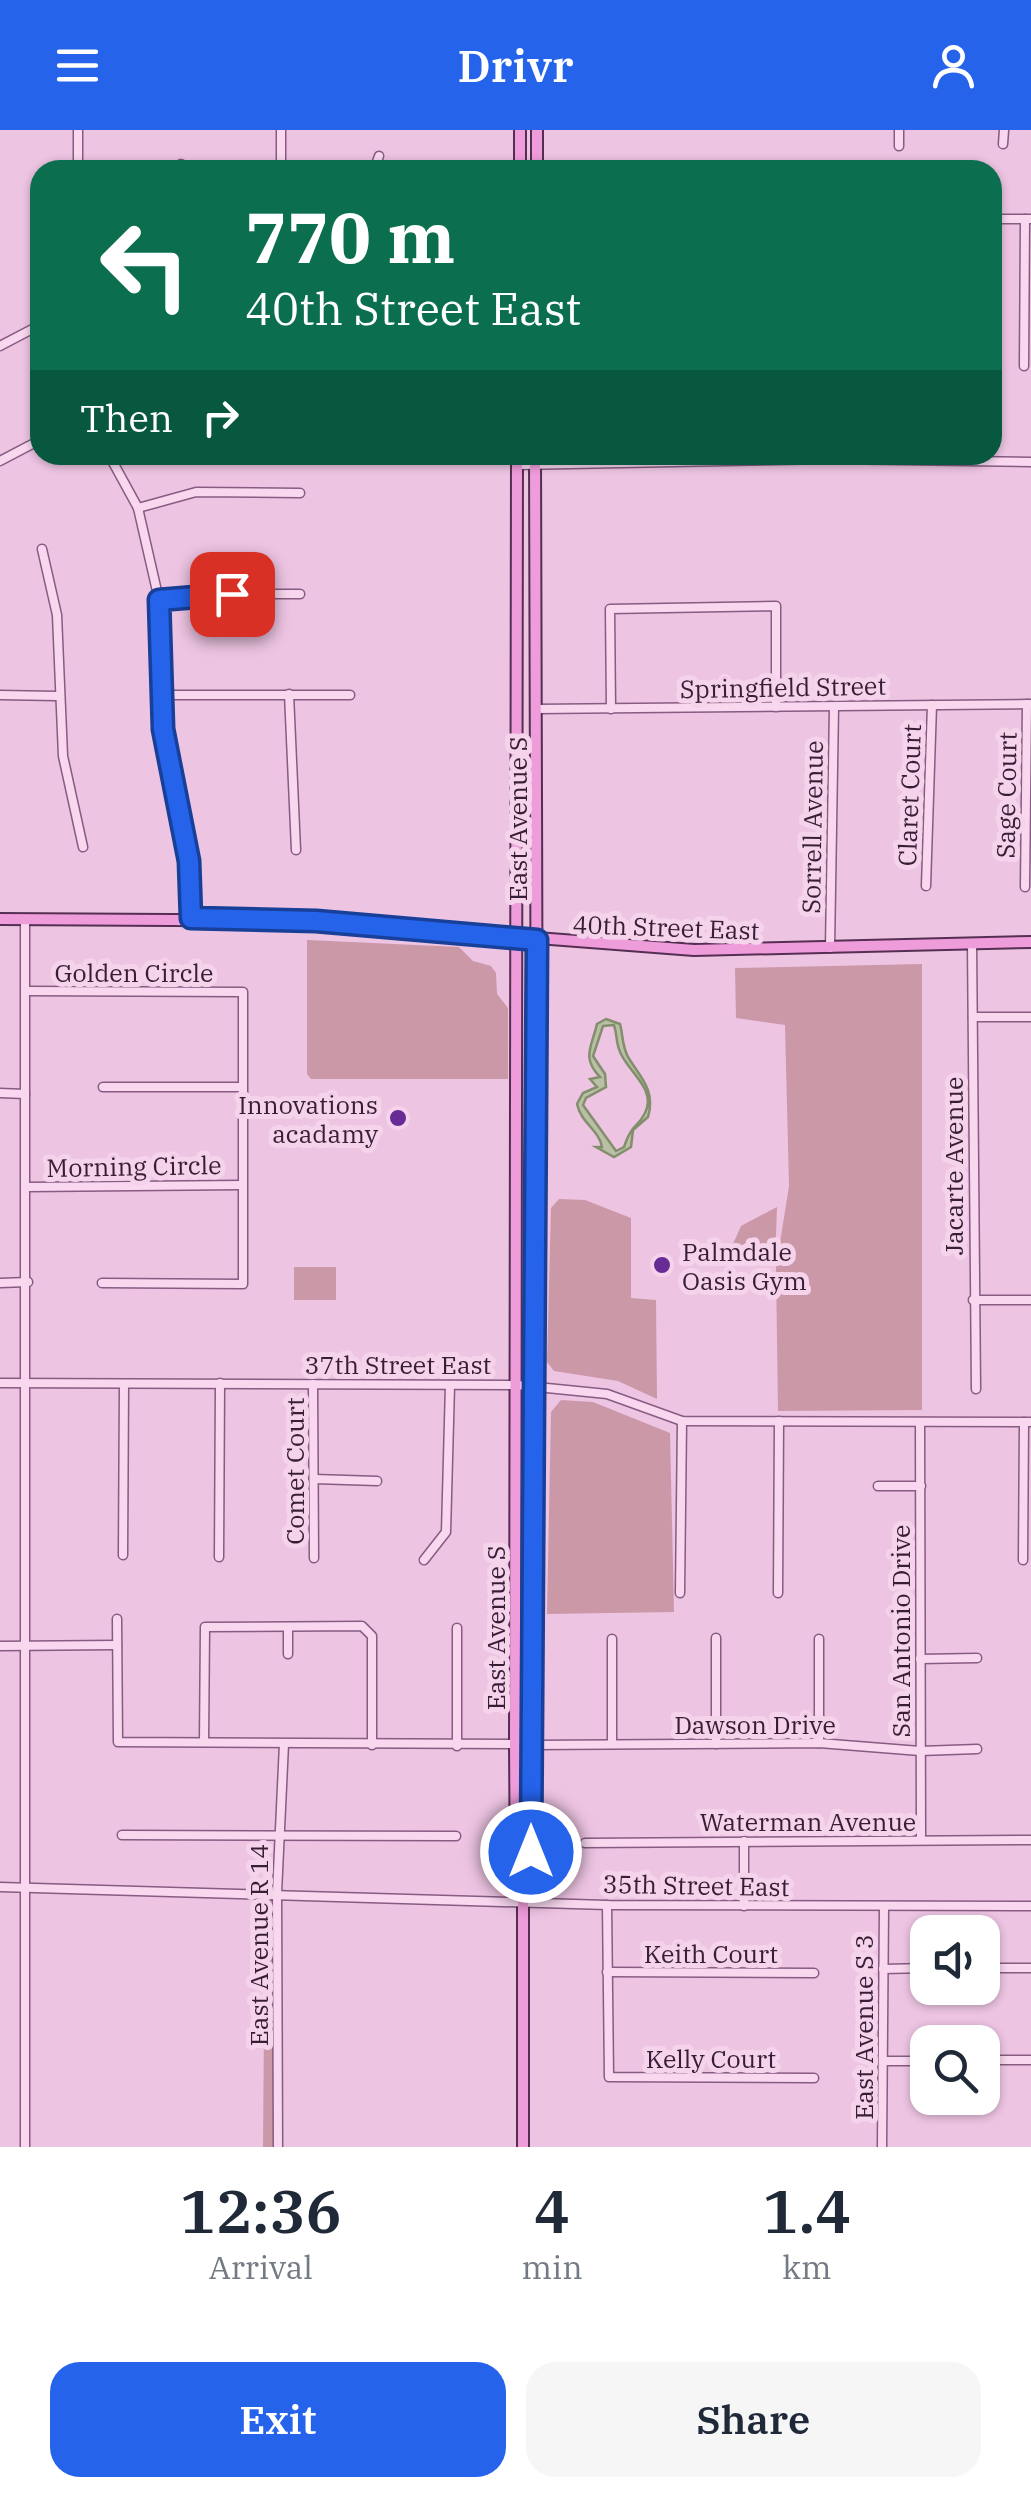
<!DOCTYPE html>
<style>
:root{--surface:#fff;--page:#f6f6f7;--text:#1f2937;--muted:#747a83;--accent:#2563eb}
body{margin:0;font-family:"IBM Plex Serif",serif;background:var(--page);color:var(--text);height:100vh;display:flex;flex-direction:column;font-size:38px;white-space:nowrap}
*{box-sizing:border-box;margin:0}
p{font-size:32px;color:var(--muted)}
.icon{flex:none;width:55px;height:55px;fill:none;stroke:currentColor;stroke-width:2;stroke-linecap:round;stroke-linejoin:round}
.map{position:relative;height:2017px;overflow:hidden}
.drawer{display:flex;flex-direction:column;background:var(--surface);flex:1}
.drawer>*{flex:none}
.guide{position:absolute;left:30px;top:30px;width:972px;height:305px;border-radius:30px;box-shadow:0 2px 8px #0004;background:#0b6e4f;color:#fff;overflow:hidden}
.controls{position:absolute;left:910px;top:1785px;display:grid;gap:20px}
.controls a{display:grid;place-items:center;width:90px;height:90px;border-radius:20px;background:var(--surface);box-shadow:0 2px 8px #0004;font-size:50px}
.pin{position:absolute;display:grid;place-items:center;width:85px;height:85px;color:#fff;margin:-42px;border-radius:20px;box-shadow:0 5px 15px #0006}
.me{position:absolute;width:110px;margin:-55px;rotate:0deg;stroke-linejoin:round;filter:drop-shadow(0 0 8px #0008)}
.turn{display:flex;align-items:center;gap:35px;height:210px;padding:0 50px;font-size:45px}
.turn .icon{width:130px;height:130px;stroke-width:2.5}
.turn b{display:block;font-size:70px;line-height:85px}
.then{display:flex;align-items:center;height:95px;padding:0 50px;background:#0003;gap:20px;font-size:38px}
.eta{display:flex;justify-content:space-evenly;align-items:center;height:170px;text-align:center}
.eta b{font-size:60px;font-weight:600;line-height:70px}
.button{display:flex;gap:20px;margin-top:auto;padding:20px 50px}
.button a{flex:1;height:115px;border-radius:30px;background:var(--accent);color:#fff;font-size:40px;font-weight:600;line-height:115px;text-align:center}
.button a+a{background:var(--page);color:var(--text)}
header{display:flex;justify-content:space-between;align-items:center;height:130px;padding:0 50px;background:var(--accent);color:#fff;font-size:45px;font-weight:600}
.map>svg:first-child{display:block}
</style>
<header><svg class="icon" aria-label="menu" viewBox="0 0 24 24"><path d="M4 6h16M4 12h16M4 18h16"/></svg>Drivr<svg class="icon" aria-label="person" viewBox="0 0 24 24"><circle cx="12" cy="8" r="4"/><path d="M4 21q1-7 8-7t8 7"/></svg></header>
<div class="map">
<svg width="1031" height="2017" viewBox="0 0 1031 2017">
<rect width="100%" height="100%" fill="#edc4e2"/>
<g fill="#cb98a8">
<path d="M307 810 459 817 473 831 491 836 496 843 497 864 508 878V949H311L307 944Z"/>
<path d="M922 834V1280L778 1281 776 1138 789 1056 785 895 736 888 735 838Z"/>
<path d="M559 1069 585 1070 631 1088V1168L656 1170 657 1269 618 1251 554 1241 547 1232 551 1078Z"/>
<path d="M777 1077 775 1132H725L741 1096Z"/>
<rect x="294" y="1137" width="42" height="33"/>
<path d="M561 1270 593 1272 670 1303 674 1482 547 1484 551 1282Z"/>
<path d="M265 1768H272L274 2017H263Z"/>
</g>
<path fill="#b9c0a6" stroke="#838e6d" stroke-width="2.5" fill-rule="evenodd" d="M606 889 620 894C623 905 622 916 628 927 640 947 656 960 648 987L633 1000 631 1017 614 1027 596 1017H602C599 1000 581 993 577 974L583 963 597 957 590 949 600 947C581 928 592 916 597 894ZM614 895C617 904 616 911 619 919 624 939 658 958 645 983 637 999 632 993 624 1017L616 1021 583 975 586 968 606 957 605 944 593 926 603 896Z"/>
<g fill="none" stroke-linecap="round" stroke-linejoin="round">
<g stroke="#875b82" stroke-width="11">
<g id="minor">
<path d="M78 0V40"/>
<path d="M281 0V40"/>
<path d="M899 0V16"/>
<path d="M1003 14 1004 0"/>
<path d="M181 34V40"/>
<path d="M374 40 379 26"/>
<path d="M992 89H1031"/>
<path d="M0 216 40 195"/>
<path d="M1024 236 1025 89"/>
<path d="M109 325 138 378 159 470 163 599 189 731 191 788"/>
<path d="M0 331 40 310"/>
<path d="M517 335 831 329 1031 332"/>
<path d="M138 378 196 362 300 363"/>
<path d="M42 419 57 485 63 626 83 717"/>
<path d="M159 470 199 464H300"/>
<path d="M289 564 296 720"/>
<path d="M0 565 57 566"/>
<path d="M161 565H350"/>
<path d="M536 579 1031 574"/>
<path d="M611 579 610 479 776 476V577"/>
<path d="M926 756 932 575"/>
<path d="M1025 757 1027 574"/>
<path d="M25 789V2017"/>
<path d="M972 813 976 1259"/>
<path d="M830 818 834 577"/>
<path d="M26 861 243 862V1154L102 1153"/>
<path d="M973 887H1031"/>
<path d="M103 957H242"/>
<path d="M0 963 25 964"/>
<path d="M27 1057 242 1055"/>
<path d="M0 1153 28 1152"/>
<path d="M973 1170H1031"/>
<path d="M0 1253 517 1255 607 1264 682 1291 1031 1292"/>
<path d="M313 1254 314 1428"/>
<path d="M920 1292 921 1710"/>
<path d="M314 1349 377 1351"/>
<path d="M878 1356H921"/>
<path d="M123 1425 124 1254"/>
<path d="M219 1427 220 1253"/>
<path d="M424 1430 446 1402 450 1255"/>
<path d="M1023 1430 1024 1292"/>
<path d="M680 1463 682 1291"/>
<path d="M778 1463 779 1291"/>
<path d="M117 1489 118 1612 515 1614"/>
<path d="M716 1508V1614"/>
<path d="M612 1509V1614"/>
<path d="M819 1509V1613"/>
<path d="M0 1516 117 1515"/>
<path d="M288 1524V1497"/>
<path d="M920 1529 977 1528"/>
<path d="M204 1612 205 1497 362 1496 372 1506V1615"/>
<path d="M532 1615 819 1613 920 1621 977 1619"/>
<path d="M457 1616V1498"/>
<path d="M122 1705 456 1706"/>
<path d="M744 1711V1776"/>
<path d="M585 1713 1031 1710"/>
<path d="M0 1757 607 1775 1031 1776"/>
<path d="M607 1775 609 1947 814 1948"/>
<path d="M982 1838H1031"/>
<path d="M883 1839 928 1838"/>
<path d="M607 1842 814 1843"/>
<path d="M982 1930H1031"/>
<path d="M883 1931H928"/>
<path d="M278 2017 277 1763 284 1614"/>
<path d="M882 2017 884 1778"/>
</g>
</g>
<g stroke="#552f53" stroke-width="14">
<g id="major">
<path d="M520 0V40"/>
<path d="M537 40V0"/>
<path d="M517 325 515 1614 516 1754 523 1770V2017"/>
<path d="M0 789 317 791 694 820 1031 812"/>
<path d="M523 1770 531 1757 537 1010 535 325"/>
</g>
</g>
<use href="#minor" stroke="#f8d7ef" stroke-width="8"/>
<use href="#major" stroke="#ef9cda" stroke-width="10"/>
</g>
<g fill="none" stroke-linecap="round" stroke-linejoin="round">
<g stroke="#184099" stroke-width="25">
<path id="route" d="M232 464 159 470 163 599 189 731 191 788 316 791 537 810 531 1722"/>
</g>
<use href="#route" stroke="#2563eb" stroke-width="18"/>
</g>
<g fill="#672c95" stroke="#f5d3eb" stroke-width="4">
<circle cx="398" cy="988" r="10"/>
<circle cx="662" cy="1135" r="10"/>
</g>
<g text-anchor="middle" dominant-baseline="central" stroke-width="10" stroke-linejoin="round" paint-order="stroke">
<g font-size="25" fill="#371e36" stroke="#f5d3eb">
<text transform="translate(783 557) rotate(-1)">Springfield Street</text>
<text transform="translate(909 665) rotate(-88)">Claret Court</text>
<text transform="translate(1006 665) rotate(-89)">Sage Court</text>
<text transform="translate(517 689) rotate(-90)">East Avenue S</text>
<text transform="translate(812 697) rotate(-89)">Sorrell Avenue</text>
<text transform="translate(666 797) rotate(2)">40th Street East</text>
<text x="134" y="842">Golden Circle</text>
<text transform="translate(134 1036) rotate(-1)">Morning Circle</text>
<text transform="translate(953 1036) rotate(-90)">Jacarte Avenue</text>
<text x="398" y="1234">37th Street East</text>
<text transform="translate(294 1341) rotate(-90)">Comet Court</text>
<text transform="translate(495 1498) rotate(-90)">East Avenue S</text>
<text transform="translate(900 1501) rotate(-90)">San Antonio Drive</text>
<text x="755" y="1594">Dawson Drive</text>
<text x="808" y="1691">Waterman Avenue</text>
<text transform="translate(696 1755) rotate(1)">35th Street East</text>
<text transform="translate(258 1815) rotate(-90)">East Avenue R 14</text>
<text x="711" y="1823">Keith Court</text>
<text transform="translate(863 1897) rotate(-90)">East Avenue S 3</text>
<text x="711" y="1928">Kelly Court</text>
</g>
<g font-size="25" fill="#371e36" stroke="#f5d3eb" text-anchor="end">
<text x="378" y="974">Innovations<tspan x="378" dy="29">acadamy</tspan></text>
<text x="682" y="1121" text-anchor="start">Palmdale<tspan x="682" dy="29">Oasis Gym</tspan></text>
</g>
</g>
</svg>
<div class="controls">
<a><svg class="icon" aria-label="sound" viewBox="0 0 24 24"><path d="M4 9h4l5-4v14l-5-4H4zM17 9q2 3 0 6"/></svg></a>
<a><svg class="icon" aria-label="search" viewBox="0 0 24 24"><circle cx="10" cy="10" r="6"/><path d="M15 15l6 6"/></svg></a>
</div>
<div class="pin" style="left:232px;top:464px;background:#d93025"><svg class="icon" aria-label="arrive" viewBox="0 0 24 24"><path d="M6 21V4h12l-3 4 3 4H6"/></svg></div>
<svg class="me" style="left:531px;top:1722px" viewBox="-20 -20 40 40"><circle r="17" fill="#2563eb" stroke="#fff" stroke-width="3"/><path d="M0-11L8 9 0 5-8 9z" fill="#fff"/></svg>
<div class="guide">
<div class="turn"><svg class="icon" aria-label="left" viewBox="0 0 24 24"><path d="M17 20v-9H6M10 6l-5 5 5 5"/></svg><div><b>770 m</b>40th Street East</div></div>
<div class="then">Then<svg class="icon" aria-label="right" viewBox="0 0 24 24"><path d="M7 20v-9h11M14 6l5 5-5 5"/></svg></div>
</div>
</div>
<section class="drawer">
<div class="eta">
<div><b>12:36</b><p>Arrival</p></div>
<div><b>4</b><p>min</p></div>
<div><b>1.4</b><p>km</p></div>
</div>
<div class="button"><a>Exit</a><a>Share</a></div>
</section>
